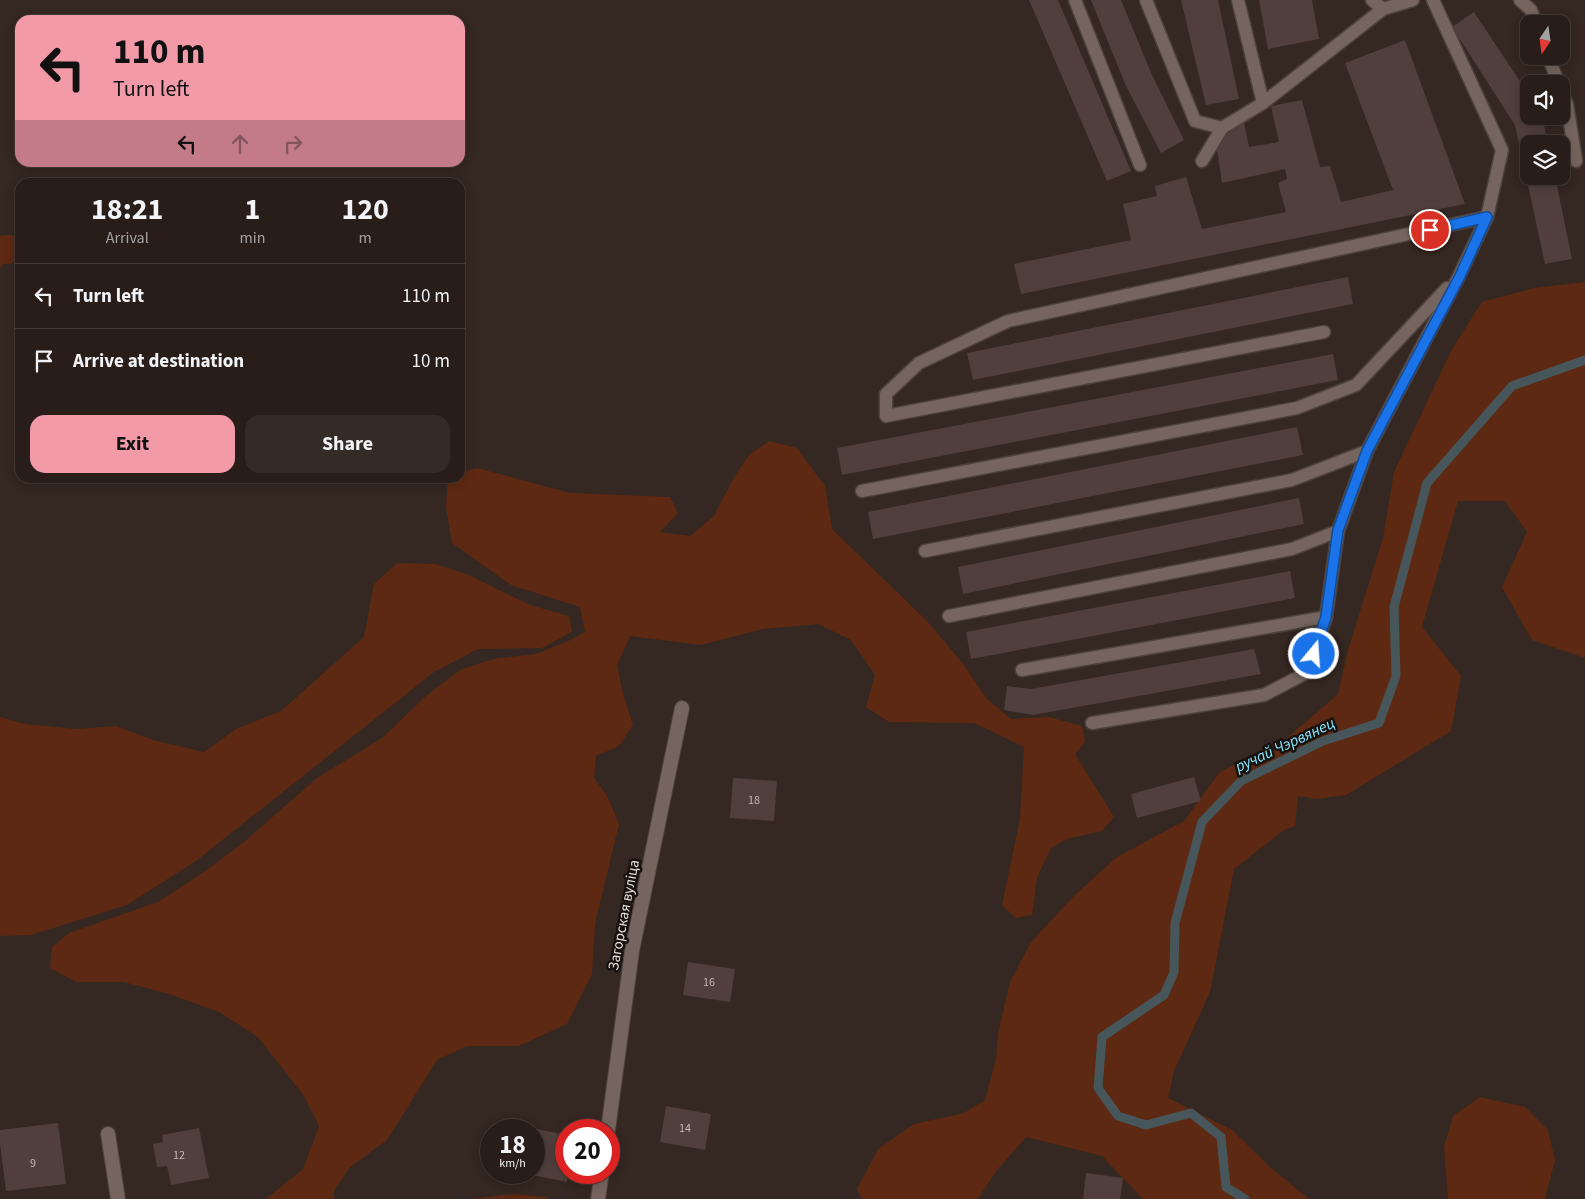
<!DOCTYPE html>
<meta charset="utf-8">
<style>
:root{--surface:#281d19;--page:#342a26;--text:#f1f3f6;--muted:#a5a2a2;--line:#443b38;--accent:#f39aa9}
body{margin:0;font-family:"Source Sans 3",sans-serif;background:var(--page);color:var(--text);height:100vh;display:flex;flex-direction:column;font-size:19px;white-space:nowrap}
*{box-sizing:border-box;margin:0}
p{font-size:16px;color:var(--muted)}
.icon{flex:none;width:28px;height:28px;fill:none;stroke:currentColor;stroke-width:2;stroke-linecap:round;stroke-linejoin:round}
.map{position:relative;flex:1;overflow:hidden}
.drawer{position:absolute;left:15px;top:178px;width:450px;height:305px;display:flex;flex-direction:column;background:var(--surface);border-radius:15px;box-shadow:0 2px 12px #0003,0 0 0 1px var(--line)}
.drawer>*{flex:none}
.banner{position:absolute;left:15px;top:15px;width:450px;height:152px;border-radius:15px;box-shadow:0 2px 12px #0003,0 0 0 1px var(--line);background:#f39aa9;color:#111;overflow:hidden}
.needle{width:32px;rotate:193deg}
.tools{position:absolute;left:1520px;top:15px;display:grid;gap:10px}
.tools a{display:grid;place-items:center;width:50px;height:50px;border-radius:10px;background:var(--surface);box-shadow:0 2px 12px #0003,0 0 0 1px var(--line);font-size:25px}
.speed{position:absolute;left:480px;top:1119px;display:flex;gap:10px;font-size:25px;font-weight:700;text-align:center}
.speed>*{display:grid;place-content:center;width:65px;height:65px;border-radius:50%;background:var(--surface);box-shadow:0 2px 12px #0003,0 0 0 1px var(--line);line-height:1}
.speed small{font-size:12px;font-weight:400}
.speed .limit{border:8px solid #d22;background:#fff;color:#111}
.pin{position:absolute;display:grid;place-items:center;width:42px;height:42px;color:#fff;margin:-21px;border:2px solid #fff;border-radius:50%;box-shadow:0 1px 5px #0007}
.me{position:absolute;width:55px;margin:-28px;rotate:18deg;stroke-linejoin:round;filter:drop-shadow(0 0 4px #0008)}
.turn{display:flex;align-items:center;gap:18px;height:105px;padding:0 15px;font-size:22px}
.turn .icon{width:65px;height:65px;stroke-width:2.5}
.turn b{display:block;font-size:35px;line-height:42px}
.lanes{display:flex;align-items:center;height:48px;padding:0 15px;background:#0003;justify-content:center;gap:25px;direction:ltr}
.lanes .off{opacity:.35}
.eta{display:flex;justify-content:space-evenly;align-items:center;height:85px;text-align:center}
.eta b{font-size:30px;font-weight:700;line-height:35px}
.action{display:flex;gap:10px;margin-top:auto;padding:10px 15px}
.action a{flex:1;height:58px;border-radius:15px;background:var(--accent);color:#111;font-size:20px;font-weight:700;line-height:58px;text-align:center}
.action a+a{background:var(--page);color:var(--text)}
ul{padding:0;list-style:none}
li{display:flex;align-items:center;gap:15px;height:65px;padding:0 15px;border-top:1px solid var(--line)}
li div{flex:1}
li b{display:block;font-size:19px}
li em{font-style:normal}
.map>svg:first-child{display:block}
</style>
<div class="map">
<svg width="1585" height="1199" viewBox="0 0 1585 1199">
<rect width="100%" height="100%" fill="#352721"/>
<g fill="#5e2912">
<path d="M6 235 20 236V263L3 264 0 269V236Z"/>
<path d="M1585 282V658L1532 640 1502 587 1527 532 1505 501H1458L1422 627 1461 676 1451 731 1346 795 1317 799 1298 796 1295 826 1284 830 1234 869 1210 992 1174 1071 1168 1098 1232 1130 1271 1168 1309 1199H1143L1102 1156 1026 1137 997 1170 978 1199H862L857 1189 878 1149 914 1124 964 1113 985 1100 996 1059 998 1033 1010 982 1031 942 1074 896 1117 857 1184 821 1220 772 1287 738 1338 694 1348 650 1383 538 1394 472 1452 349 1482 302 1534 288Z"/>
<path d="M769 441 797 448 825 486 832 529 927 621 964 665 986 698 1011 719 1049 717 1082 726 1085 742 1075 754 1114 817 1102 831 1067 839 1051 848 1037 878 1032 915 1016 918 1002 905 1020 819 1024 747 974 723 889 722 866 707 875 675 851 640 818 624 763 629 701 645 630 636 617 665 623 694 633 725 619 746 596 756 594 778 607 796 619 824 595 924 592 974 567 1024 519 1046H467L437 1060 387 1140 349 1168 334 1191V1199H266L303 1169 319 1126 304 1096 258 1037 219 1012 169 994 124 982H76L50 968 52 947 69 933 158 902 204 872 244 842 317 778 382 738 426 696 460 670 493 659 536 654 568 641 585 632 580 607 511 585 452 543 446 507 448 478H460V473L477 468 570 493 670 497 678 513 660 532 690 536 714 516 733 479 749 455Z"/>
<path d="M397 563 436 564 469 575 530 605 569 616 572 632 542 648 478 649 434 672 196 861 127 905 31 935 0 936V717L25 724 76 729 116 726 153 740 204 752 236 729 281 711 364 637 374 584Z"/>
<path d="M1480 1097 1525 1107 1548 1130 1555 1160 1545 1199H1448L1444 1147 1453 1116Z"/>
<path d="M511 1194 546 1197 548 1199H471Z"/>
</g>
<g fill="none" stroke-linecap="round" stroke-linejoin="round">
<path stroke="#47565a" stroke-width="9" d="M1245 1199 1226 1187 1221 1137 1191 1113 1146 1125 1118 1116 1098 1088 1102 1037 1164 995 1174 972 1175 923 1202 822 1241 781 1323 741 1379 723 1396 676 1394 607 1427 483 1512 386 1585 360"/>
</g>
<g fill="#503f3d">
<path d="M1029 0H1058L1131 171 1107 181Z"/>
<path d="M1091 0H1121L1152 75 1184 140 1161 153 1126 86Z"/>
<path d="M1181 0H1218L1239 99 1206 105Z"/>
<path d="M1259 0H1312L1319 39 1268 49Z"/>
<path d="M1474 12 1529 95V116H1542L1548 144H1529V176H1555L1572 259 1545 264 1515 125 1452 27Z"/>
<path d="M1405 40 1465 204 1021 294 1014 264 1131 240 1123 204 1157 196 1155 186 1186 177 1202 229 1286 212 1278 183 1287 179 1285 169 1222 183 1216 142 1244 122 1249 147 1279 142 1271 106 1302 100 1320 167 1330 166 1341 202 1393 190 1345 63Z"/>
<path d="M1348 277 1353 304 973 380 967 353Z"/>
<path d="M1333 354 1338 380 842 475 837 448Z"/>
<path d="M1297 427 1303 455 873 539 868 512Z"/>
<path d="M1299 498 1304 524 963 594 958 567Z"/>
<path d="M1290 571 1295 598 971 659 966 632Z"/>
<path d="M1254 649 1261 674 1033 715 1004 710 1007 686 1031 689Z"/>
<path d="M1194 777 1201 801 1137 818 1131 794Z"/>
<path d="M733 778 777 781 774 821 730 818Z"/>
<path d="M688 962 735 969 730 1002 683 995Z"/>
<path d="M666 1106 711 1114 705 1150 660 1142Z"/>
<path d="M58 1123 66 1184 6 1191 0 1143V1130Z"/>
<path d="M199 1128 209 1178 171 1185 167 1166 157 1167 153 1144 163 1142 162 1135Z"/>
<path d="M532 1128 566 1135V1172H568L567 1182 522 1173 534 1172V1130H531Z"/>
<path d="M1086 1173 1123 1178 1120 1199H1083Z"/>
</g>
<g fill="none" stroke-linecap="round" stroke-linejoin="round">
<g stroke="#4d423d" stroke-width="15">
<g id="service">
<path d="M1075 0 1140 165"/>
<path d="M1146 0 1195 121 1222 128"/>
<path d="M1238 0 1263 103"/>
<path d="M1372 0 1383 9"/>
<path d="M1520 0 1531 10 1536 24"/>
<path d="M1548 56 1559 84"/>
<path d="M1561 90 1567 104 1576 161"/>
<path d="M1202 161 1222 128 1263 103 1383 9 1413 0"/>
<path d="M1324 332 886 416V394L919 363 1008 321 1487 217"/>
<path d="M862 491 1297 408 1356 385 1447 288"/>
<path d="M925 551 1292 480 1367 451 1459 276 1487 217 1502 150 1433 0"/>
<path d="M949 616 1292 549 1338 531 1367 451"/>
<path d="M1022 670 1326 617 1338 531"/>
<path d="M1092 723 1264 695 1308 672 1326 617"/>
</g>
</g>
<g stroke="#4d423d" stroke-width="16">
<g id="minor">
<path d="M608 1130 632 951 682 708"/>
<path d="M108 1134 118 1199"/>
<path d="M598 1199 602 1172"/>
</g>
</g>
<use href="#service" stroke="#75655e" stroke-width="12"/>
<use href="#minor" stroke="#75655e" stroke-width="14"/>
</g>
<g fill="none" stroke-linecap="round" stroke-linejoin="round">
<g stroke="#114b97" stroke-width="12">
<path id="route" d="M1314 654 1326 617 1338 530 1367 451 1460 276 1487 217 1430 230"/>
</g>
<use href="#route" stroke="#1a73e8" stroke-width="9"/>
</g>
<g text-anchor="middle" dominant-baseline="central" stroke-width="5" stroke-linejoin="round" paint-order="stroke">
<g font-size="12" fill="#c3b7b4">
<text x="754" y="800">18</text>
<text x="709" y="982">16</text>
<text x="685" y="1128">14</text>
<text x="179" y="1155">12</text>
<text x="33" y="1163">9</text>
</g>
<g font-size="15" fill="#e9dfdb" stroke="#18120f">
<text transform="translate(624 915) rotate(-79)">Загорская вуліца</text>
</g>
<g font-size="16" font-style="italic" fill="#86e3fc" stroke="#18120f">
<text transform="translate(1285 745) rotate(-25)">ручай Чэрвянец</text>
</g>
</g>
</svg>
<div class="tools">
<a><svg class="needle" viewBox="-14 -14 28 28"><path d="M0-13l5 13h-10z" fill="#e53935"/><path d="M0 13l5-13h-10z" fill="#a5a2a2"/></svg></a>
<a><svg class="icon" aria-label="sound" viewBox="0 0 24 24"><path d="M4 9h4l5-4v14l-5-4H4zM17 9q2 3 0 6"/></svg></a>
<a><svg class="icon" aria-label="layers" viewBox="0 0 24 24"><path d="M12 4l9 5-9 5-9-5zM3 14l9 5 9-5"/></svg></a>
</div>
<div class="speed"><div>18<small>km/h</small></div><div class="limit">20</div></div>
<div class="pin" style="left:1430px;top:230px;background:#d93025"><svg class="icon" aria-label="arrive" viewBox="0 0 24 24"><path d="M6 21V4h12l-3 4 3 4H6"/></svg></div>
<svg class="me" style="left:1314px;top:654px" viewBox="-20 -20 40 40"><circle r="17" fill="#1a73e8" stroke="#fff" stroke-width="3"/><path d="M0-11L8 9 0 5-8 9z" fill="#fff"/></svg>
<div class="banner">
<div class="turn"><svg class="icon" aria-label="left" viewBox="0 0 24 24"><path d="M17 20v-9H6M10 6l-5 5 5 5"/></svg><div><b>110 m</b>Turn left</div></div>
<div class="lanes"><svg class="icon" aria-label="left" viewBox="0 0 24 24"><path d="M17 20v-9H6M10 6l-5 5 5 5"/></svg><svg class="icon off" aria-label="ahead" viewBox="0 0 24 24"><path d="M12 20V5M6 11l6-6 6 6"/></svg><svg class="icon off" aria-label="right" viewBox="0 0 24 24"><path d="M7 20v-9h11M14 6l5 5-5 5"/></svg></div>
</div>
<section class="drawer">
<div class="eta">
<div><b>18:21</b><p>Arrival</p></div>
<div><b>1</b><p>min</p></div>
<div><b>120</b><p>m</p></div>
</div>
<ul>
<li><svg class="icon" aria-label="left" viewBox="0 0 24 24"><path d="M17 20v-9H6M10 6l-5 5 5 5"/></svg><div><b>Turn left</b></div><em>110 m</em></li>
<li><svg class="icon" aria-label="arrive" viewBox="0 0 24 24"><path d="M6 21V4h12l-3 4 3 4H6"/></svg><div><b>Arrive at destination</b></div><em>10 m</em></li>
</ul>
<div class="action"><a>Exit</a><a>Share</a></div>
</section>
</div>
